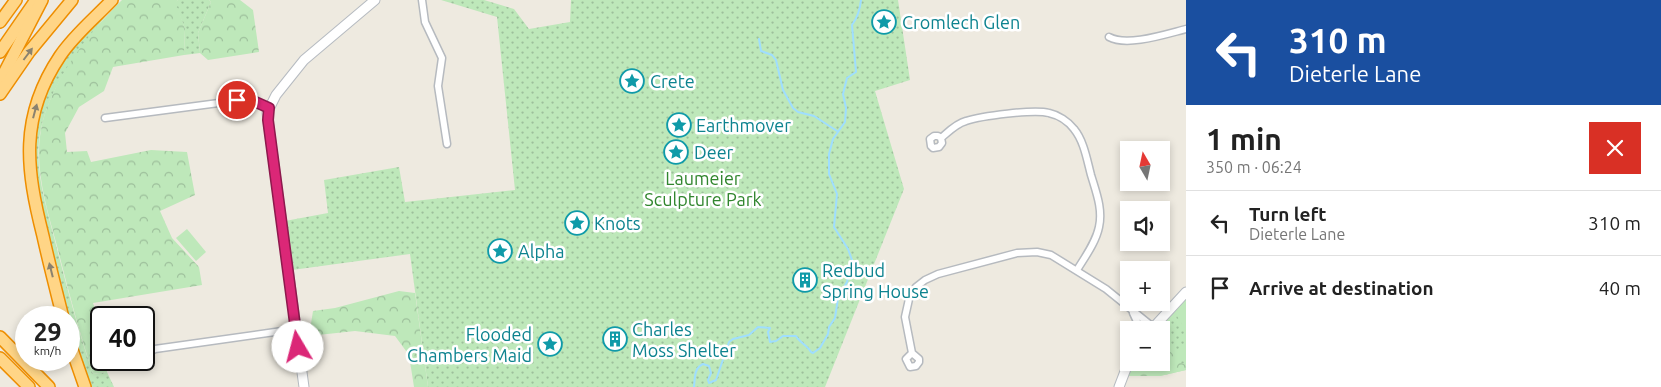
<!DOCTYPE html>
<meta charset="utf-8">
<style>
:root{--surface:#fff;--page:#f2f2f2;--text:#222;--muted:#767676;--line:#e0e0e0}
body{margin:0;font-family:Ubuntu,sans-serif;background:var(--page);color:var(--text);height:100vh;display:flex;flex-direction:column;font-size:19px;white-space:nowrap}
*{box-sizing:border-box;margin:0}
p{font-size:16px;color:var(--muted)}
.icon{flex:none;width:28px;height:28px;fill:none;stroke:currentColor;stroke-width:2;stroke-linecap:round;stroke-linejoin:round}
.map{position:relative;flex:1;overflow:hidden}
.drawer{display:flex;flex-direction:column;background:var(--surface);width:475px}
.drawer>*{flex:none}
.banner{background:#1a4fa0;color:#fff;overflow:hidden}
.needle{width:32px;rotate:351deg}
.tools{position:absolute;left:1120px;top:141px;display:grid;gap:10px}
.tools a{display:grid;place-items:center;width:50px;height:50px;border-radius:0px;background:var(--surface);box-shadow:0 2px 8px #0003;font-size:25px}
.speed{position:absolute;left:15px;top:306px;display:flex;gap:10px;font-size:25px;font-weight:700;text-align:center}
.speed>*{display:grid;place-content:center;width:65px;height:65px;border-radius:50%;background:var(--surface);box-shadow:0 2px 8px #0003;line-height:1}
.speed small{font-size:12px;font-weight:400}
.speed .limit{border:2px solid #111;border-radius:8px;background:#fff;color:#111}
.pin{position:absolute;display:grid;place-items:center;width:42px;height:42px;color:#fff;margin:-21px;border:2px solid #fff;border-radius:50%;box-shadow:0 1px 5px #0007}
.me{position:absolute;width:55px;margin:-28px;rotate:352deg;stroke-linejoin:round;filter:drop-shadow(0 0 4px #0008)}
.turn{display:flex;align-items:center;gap:18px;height:105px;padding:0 20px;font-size:22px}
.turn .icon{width:65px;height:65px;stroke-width:2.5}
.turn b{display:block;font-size:35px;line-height:42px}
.round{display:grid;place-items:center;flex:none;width:52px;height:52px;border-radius:0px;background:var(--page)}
.head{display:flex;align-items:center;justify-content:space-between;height:85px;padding:0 20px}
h1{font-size:30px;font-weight:600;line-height:38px}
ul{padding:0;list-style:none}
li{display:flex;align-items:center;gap:15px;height:65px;padding:0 20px;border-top:1px solid var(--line)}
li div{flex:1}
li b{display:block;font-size:19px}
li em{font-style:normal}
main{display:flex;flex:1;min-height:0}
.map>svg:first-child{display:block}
</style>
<main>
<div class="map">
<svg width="1186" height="387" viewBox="0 0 1186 387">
<defs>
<pattern id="green-dots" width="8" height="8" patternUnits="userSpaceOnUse" patternTransform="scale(1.25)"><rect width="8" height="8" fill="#bee8ba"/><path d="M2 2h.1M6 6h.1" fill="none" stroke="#9dbf9b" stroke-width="1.8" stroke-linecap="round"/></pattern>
<pattern id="forest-crowns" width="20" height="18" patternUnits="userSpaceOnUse" patternTransform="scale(1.25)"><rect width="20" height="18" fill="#bee8ba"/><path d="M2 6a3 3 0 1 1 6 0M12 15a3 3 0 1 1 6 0" fill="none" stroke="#9dbf9b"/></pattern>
</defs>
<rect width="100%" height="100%" fill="#eeeae0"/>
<g fill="url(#green-dots)">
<path d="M178 0H209L211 2 198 33 200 53 184 55 185 29 175 3Z"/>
<path d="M441 0H484L514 9 529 29 570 22 571 0H898L910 80 875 91 904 189 825 387H428L410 254 292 270 285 221 328 213 324 180 399 167 405 202 515 190 497 17Z"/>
<path d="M107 14C80 50 51 83 41 129 32 168 48 211 57 249 68 291 79 333 93 374L107 372 114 387H91L77 349 37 190C35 170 33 150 36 129 41 86 74 41 107 14Z"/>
<path d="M1186 298V370L1160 376H1128L1134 363 1161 362V330H1157Z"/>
</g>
<g fill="url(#forest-crowns)">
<path d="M122 0H178L176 3 185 29 184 55 113 67 104 91 79 107 65 133 67 152 87 151 91 162 151 150 187 152 195 195 160 211 172 238 199 267 202 285 93 303 101 326V360H105L107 372 93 374C79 332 68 289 57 246 47 209 34 169 41 130 49 84 89 32 122 0Z"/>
<path d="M209 0H240L253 10 259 52 208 60 200 53 198 33 211 2Z"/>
<path d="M399 291 415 293 428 387H414L409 355 395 336 355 331 309 336 313 311 335 308Z"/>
<path d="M1165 321 1166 340 1164 350H1186V357L1179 362 1180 363H1186V370L1160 376H1128L1134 363 1161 362V330H1157Z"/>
</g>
<g fill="#bee8ba">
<path d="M187 229 206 252 196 261 176 238Z"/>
<path d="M1186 298V331L1174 311Z"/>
</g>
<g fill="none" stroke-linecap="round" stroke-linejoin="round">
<g stroke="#9fdeff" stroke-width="2">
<path d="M759 39 761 51 772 55 776 60 783 90 793 108 798 112 814 116 837 131"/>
<path d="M694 387C695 378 694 368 703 364L709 366 711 373 708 380 709 383 716 380 729 342 733 339 749 335 758 327 770 328 768 332 770 342 776 341 783 336H796C800 343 807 345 811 352L813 353 820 348 828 334 829 327 835 318 838 298 847 282 852 260 848 249 834 227 837 194 829 174V154L833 139 845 122 846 108 843 94 847 78 856 72 852 25C858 17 860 10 861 0"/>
</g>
<g stroke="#b6babf" stroke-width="9">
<g id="street">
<path d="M422 0 425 22 442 58 438 86 447 144"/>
<path d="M1109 37C1127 47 1166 34 1186 29"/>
<path d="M105 118 249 99 269 108"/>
<path d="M941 138 942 143 939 147 933 148 931 146 930 139 934 136H938L941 138C948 132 957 123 966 121 981 116 1034 109 1049 113 1058 115 1068 121 1074 129 1084 141 1087 160 1091 175 1096 192 1103 209 1099 227 1096 242 1085 257 1077 270"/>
<path d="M1133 313 1141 330"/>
<path d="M912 353 919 359V362L916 366 910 367 906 359 912 353 905 317 909 299 916 287 925 280 938 274 1017 253 1037 252 1051 255 1106 289 1153 327"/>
<path d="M144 355 155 349 296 329"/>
<path d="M131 360 134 364C138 366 142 364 143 360"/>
</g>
</g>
<g stroke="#b6bbc1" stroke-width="11">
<g id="secondary">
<path d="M1151 330 1186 292"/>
<path d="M304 387 267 113 276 95 304 60 375 0"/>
<path d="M1119 387 1129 361"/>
</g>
</g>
<g stroke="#ee8e00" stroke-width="14">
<g id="highway">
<path d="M0 22 16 0"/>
<path d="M0 52 36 0"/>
<path d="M0 81 42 0"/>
<path d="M0 94 29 52 72 0"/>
<path d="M63 318C56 290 49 263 43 236 26 169 19 117 60 56 74 35 95 18 112 0"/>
<path d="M0 337 49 387"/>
<path d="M69 341 85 387"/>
<path d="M0 358 29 387"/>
</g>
</g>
<use href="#street" stroke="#fff" stroke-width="6"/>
<use href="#secondary" stroke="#fff" stroke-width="9"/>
<use href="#highway" stroke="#ffd586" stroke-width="11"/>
</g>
<defs><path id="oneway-solid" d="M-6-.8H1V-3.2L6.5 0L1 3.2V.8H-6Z" transform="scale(1.25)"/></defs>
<g fill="#8b826e">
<use href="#oneway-solid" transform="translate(28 54) rotate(-53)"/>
<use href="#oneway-solid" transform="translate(35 111) rotate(-75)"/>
<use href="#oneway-solid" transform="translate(51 270) rotate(-104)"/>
</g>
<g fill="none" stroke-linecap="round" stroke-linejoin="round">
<g stroke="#8e194d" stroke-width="12">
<path id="route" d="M237 100 249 99 269 108 268 120 298 347"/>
</g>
<use href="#route" stroke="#db2777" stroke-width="9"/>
</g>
<defs>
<g id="sight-ring" transform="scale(1.25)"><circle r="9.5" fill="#fff" stroke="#0f9aa8" stroke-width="1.5"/><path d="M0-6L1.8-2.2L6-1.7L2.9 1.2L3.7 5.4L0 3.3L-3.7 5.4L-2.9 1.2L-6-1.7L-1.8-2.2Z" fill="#0f9aa8"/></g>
<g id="building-ring" transform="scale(1.25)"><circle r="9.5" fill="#fff" stroke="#0f9aa8" stroke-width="1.5"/><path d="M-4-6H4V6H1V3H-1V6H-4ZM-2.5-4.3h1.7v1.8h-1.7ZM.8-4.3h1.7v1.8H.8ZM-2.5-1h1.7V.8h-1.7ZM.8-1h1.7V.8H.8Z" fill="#0f9aa8"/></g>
</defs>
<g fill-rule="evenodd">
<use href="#sight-ring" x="884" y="22"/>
<use href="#sight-ring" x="632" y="81"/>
<use href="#sight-ring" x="679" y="125"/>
<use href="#sight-ring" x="676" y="152"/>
<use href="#sight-ring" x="577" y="223"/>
<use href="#sight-ring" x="500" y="251"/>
<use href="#building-ring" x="805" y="280"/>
<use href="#building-ring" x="615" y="339"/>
<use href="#sight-ring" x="550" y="344"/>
</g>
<g text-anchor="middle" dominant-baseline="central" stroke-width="5" stroke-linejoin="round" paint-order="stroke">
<g font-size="18" fill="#0d838f" stroke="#fff" text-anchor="start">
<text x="902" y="22">Cromlech Glen</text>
<text x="650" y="81">Crete</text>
<text x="696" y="125">Earthmover</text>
<text x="694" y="152">Deer</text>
<text x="594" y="223">Knots</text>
<text x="518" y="251">Alpha</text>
<text x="822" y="270">Redbud<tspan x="822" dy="21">Spring House</tspan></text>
<text x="632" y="329">Charles<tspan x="632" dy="21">Moss Shelter</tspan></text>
<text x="532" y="334" text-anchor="end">Flooded<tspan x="532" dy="21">Chambers Maid</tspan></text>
</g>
<g font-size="18" fill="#31862e" stroke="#fff">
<text x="703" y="178">Laumeier<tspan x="703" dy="21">Sculpture Park</tspan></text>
</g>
</g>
</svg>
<div class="tools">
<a><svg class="needle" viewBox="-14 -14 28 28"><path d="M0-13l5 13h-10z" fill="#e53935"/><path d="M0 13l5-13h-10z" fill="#767676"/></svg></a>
<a><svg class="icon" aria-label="sound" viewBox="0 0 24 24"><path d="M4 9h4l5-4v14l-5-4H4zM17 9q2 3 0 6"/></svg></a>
<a>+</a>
<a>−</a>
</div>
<div class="speed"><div>29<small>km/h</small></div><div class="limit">40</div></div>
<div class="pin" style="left:237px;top:100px;background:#d93025"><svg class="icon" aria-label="arrive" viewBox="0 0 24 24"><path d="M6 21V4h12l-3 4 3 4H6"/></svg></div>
<svg class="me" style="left:298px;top:347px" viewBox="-20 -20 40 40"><circle r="19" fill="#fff"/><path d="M0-13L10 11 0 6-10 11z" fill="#db2777"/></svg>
</div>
<section class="drawer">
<div class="banner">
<div class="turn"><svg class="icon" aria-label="left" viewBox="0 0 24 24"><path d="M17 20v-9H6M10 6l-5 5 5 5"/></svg><div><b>310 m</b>Dieterle Lane</div></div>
</div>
<div class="head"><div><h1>1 min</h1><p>350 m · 06:24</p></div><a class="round" style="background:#d93025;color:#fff"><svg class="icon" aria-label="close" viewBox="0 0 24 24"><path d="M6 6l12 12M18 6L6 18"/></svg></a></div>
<ul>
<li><svg class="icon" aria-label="left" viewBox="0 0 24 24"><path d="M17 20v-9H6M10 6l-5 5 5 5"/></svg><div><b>Turn left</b><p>Dieterle Lane</p></div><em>310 m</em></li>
<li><svg class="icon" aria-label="arrive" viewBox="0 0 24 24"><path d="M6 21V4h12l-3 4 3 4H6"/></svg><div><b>Arrive at destination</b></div><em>40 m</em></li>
</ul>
</section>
</main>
